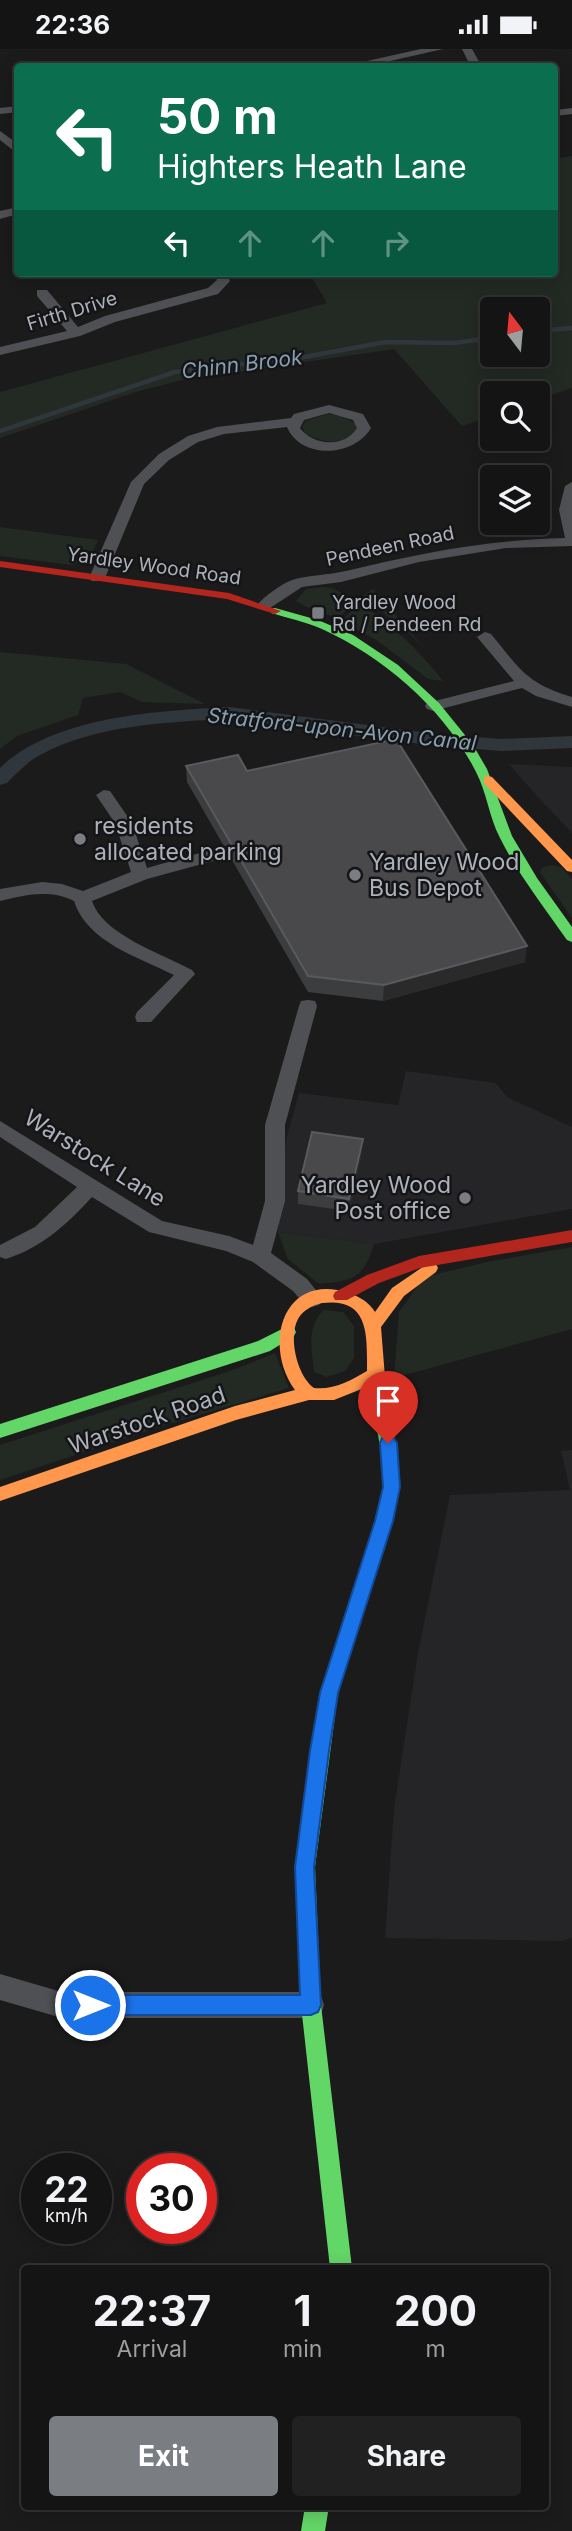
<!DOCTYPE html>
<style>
:root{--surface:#141414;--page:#212122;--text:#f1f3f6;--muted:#9d9ea0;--line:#333334;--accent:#7a7d82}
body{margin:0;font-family:Inter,sans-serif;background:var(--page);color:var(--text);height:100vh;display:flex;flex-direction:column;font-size:26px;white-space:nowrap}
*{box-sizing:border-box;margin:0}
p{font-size:23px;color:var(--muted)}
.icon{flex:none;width:38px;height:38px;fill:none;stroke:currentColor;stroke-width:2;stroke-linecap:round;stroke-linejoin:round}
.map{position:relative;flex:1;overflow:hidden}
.drawer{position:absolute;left:21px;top:2216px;width:528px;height:245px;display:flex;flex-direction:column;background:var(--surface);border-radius:7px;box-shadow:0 4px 18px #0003,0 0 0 2px var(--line)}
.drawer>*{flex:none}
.top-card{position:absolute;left:14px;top:14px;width:544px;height:214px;border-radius:7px;box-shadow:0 4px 18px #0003,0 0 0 2px var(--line);background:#0b6e4f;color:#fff;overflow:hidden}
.needle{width:46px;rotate:344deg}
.controls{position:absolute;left:480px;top:248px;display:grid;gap:14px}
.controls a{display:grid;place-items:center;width:70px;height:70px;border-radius:7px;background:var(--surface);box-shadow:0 4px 18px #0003,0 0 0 2px var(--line);font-size:35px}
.speed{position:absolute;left:21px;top:2104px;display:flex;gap:14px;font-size:35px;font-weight:700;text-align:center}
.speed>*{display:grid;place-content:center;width:91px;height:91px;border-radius:50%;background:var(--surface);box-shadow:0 4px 18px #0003,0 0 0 2px var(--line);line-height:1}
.speed small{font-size:18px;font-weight:400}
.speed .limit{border:10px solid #d22;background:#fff;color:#111}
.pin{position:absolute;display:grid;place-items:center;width:60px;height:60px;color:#fff;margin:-72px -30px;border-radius:50% 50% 50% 0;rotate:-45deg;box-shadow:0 0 7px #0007}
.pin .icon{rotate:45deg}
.me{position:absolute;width:77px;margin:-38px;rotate:90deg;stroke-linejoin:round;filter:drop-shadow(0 0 5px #0008)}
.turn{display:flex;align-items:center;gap:24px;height:147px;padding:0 28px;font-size:32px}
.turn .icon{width:91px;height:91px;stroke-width:2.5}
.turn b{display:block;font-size:49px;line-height:60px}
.lanes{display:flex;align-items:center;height:66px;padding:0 28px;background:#0003;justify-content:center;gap:35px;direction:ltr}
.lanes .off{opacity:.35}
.eta{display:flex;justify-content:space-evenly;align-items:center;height:119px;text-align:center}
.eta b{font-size:42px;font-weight:700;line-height:49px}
.action{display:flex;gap:14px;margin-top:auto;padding:14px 28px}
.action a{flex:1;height:80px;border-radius:7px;background:var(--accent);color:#fff;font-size:28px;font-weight:700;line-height:80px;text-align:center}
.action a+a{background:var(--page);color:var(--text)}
.status{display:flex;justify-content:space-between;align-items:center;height:49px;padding:0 35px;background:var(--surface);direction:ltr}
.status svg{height:19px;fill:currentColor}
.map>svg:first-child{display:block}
</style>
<div class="status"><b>22:36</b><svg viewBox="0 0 49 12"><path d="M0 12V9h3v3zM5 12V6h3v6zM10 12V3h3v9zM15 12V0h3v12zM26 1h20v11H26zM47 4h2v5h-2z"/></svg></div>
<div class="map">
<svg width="572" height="2482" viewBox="0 0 572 2482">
<rect width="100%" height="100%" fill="#1b1b1b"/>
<g fill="#252527">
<path d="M509 715 572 718V784L536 746Z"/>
<path d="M406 1022 496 1034 507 1048 572 1078V1160L374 1195 278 1183 286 1091 299 1044 398 1056Z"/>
<path d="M572 1401V1889L562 1892 385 1889 394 1760 418 1604 450 1446 570 1441 561 1402Z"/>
</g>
<g fill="#232a24" fill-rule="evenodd">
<path d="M572 107V339L537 351V345H492V367L462 377 394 300 182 331 139 342 0 389V343L327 254 309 224H555V110ZM492 261H537V306H492Z"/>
<path d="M327 365 340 367 356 375 357 381C341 397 324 394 306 385L302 378 306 372Z"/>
<path d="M0 478 98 491 90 509 72 516 0 507Z"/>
<path d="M322 538 332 539 355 551 339 569 314 562 296 552 306 540Z"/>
<path d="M373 540 427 602 410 585 363 547Z"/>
<path d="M359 553C392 576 418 600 443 632L428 630 378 592 346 575 344 570Z"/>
<path d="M0 603 126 615 205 655 142 653 120 643 83 649 78 666 17 687 0 700Z"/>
<path d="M552 816 562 819 572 830V869L540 823 542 819Z"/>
<path d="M278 1183 374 1195C363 1231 353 1231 319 1235L288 1210Z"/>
<path d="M572 1198V1280L394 1329 399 1263 424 1228 487 1213Z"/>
<path d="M324 1261 343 1263 354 1277V1309L345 1322 327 1328 314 1323C312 1301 306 1277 324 1261Z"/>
<path d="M275 1304 289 1339 159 1378 0 1431V1396L236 1320Z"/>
</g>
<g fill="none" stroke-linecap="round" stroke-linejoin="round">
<g stroke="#2f363c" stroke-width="4.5">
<path d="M537 282 572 279"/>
<path d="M0 382 175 323 304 308 386 293 454 294 492 289"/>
</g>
<path fill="#2f363c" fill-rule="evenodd" d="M229 658 429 684 501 690 572 687V699L501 702 429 696 229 670C167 673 95 676 40 706 27 713 17 724 7 734L0 736V719C54 667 157 662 229 658Z"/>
<g fill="#4f5053" fill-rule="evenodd">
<path d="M421 0H443L364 18H340Z"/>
<path d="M462 0H472L482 18H471Z"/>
<path d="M18 57V63L0 65V59Z"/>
<path d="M572 59V65L555 67V61Z"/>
<path d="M0 82 18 95V105L0 91Z"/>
<path d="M18 158V165L0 170V162Z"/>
<path d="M214 224H226L230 232 218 245 115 273 80 287 0 306V298L67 282 37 247V241H47L78 278 105 267 208 239 217 231Z"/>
<path d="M329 356 363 365 371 379C354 408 301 411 287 378L224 385 198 393 169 411 144 435 105 529 102 532H92L89 529 131 433 159 405 188 387 217 378 291 369 294 365ZM329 364 353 371 357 379C345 399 313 397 300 379L304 371Z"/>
<path d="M572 433V497L506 499 419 513 341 533 302 538 270 559 265 561 257 556C266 546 280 536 292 531 309 526 328 526 346 522 422 504 486 491 565 489L559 461 565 437Z"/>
<path d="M485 583 491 585C520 620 526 634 572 648V658L536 647 522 639 433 662 427 660 425 657 427 654 514 632 477 588Z"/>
<path d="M104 741 110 742 132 774 147 819 207 802 216 808 213 812 147 830 92 852C102 885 162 905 192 921L195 925 151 973H137L135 968 137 963 174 926C138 908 87 893 74 852 50 840 25 846 0 852V840L42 833 62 835 83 842 131 823 115 774 96 746Z"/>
<path d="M308 951 315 952 317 957 285 1076V1152L271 1204 307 1230 323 1250 319 1256 312 1258 305 1256 293 1242 253 1213 226 1202 149 1183 92 1148C67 1175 43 1198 6 1210L0 1208V1196L35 1178 77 1138 0 1088V1072L162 1172 229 1187 253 1196 265 1152V1076L299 957 301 952Z"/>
<path d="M0 1925 62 1943H311L321 1947 324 1956 321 1965 311 1969H62L0 1951Z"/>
</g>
<g fill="#63d668" fill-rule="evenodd">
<path d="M275 559 318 571 353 586 398 616 439 654 473 696 487 720 512 787 537 829 572 878V893L567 891C544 858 518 825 500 789 489 768 487 744 476 723 445 661 385 609 322 580 306 573 288 569 271 564V560Z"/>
<path d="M288 1277 294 1279 296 1283 294 1287 270 1302 0 1389V1375L258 1292Z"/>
<path d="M378 1334 384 1336 386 1341 399 1414V1438L393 1472 338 1644 315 1818 321 1956 352 2219H330L301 1956 295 1818 320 1644 375 1472 383 1438V1414L370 1341 372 1336Z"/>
<path d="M305 2457H329L325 2482H301Z"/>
</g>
<g fill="#ff974d" fill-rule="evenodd">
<path d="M488 727 492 728 572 811V823L567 822 484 734V728Z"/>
<path d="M430 1213 436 1215 438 1219 436 1223 404 1247 381 1278 386 1341 384 1346H372L369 1337 334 1351H309L236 1371 0 1452V1438L235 1357 295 1341C262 1296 283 1222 349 1244 360 1248 369 1253 375 1263L392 1239ZM322 1254C370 1248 367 1287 367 1322 350 1332 334 1341 314 1339 297 1327 288 1288 298 1270 303 1261 313 1256 322 1254Z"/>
</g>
<g fill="#b3261e" fill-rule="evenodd">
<path d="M0 512 229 544 281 562 275 565 227 550 0 518Z"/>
<path d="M572 1181V1193L420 1219 379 1234 347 1251H335L333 1247 335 1243 367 1226 419 1207Z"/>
</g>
</g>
<g fill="#3c3d3e">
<path d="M186 717 247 722 525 913 383 952 308 943 187 733Z"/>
<path d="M362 1103 349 1162 298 1155V1142Z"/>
</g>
<g fill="#2a2a2b">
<path d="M527 897 525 913 383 952 384 936Z"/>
<path d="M363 1090 362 1103 349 1162V1150Z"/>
</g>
<g fill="#49494c" stroke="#585a5d" stroke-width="2">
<path d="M396 690 527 897 384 936 308 927 186 717 238 706 247 722Z"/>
<path d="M312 1083 363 1090 349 1150 298 1142Z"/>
</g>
<path fill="#1a73e8" stroke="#114b97" stroke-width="2" d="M388 1387 394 1389 397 1394 400 1438 393 1472 338 1644 329 1702 314 1818 321 1956 318 1963 311 1966H90L83 1964 80 1956 83 1949 90 1946H300L295 1818 310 1702 320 1644 375 1472 383 1438 380 1394 382 1389Z"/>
<g fill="#7a7d82" stroke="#151517" stroke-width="2.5">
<rect x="311" y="557" width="14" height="14" rx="3.5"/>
<circle cx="80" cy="790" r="7"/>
<circle cx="355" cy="826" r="7"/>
<circle cx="465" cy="1149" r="7"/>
</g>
<g text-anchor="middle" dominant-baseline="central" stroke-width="5" stroke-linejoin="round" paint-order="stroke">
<g font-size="19" fill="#adb2ba" stroke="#151517">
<text transform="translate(72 262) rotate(-17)">Firth Drive</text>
<text transform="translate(390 497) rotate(-12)">Pendeen Road</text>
<text transform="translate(154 517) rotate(8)">Yardley Wood Road</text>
</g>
<g font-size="19" fill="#adb2ba" stroke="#151517" text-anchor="start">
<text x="332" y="553">Yardley Wood<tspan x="332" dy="22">Rd / Pendeen Rd</tspan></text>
</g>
<g font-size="21" font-style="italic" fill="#889fb2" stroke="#151517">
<text transform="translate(242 315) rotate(-7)">Chinn Brook</text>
<text transform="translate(342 680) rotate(6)">Stratford-upon-Avon Canal</text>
</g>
<g font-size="23" fill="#adb2ba" stroke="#151517" text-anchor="start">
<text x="94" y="777">residents<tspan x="94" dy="26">allocated parking</tspan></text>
<text x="369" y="813">Yardley Wood<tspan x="369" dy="26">Bus Depot</tspan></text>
<text x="451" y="1136" text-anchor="end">Yardley Wood<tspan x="451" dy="26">Post office</tspan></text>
</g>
<g font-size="23" fill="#adb2ba" stroke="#151517">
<text transform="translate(95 1109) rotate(32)">Warstock Lane</text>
<text transform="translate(147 1371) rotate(-19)">Warstock Road</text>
</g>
</g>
</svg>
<div class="controls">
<a><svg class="needle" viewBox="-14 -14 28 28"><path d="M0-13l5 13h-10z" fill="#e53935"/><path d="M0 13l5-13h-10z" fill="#9d9ea0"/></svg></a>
<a><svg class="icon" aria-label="search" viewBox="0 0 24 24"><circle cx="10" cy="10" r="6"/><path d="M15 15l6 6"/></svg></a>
<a><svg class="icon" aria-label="layers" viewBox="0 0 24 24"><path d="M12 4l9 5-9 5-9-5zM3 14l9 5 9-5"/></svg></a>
</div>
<div class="speed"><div>22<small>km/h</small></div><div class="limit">30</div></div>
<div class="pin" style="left:388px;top:1394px;background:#d93025"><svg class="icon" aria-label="arrive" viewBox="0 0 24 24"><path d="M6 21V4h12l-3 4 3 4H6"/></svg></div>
<svg class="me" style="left:90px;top:1956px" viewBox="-20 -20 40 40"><circle r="17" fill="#1a73e8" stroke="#fff" stroke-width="3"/><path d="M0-11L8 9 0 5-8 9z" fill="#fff"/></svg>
<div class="top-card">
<div class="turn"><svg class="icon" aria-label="left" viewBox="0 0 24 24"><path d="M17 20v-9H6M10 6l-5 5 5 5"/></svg><div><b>50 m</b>Highters Heath Lane</div></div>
<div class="lanes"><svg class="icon" aria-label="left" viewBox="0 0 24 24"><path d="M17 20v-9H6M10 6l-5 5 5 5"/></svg><svg class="icon off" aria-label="ahead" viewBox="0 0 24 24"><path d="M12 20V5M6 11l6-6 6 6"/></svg><svg class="icon off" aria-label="ahead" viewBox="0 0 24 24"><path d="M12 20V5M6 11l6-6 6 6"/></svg><svg class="icon off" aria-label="right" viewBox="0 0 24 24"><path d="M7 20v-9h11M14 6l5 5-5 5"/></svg></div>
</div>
<section class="drawer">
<div class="eta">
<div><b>22:37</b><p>Arrival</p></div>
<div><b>1</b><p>min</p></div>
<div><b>200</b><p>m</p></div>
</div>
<div class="action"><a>Exit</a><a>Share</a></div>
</section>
</div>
